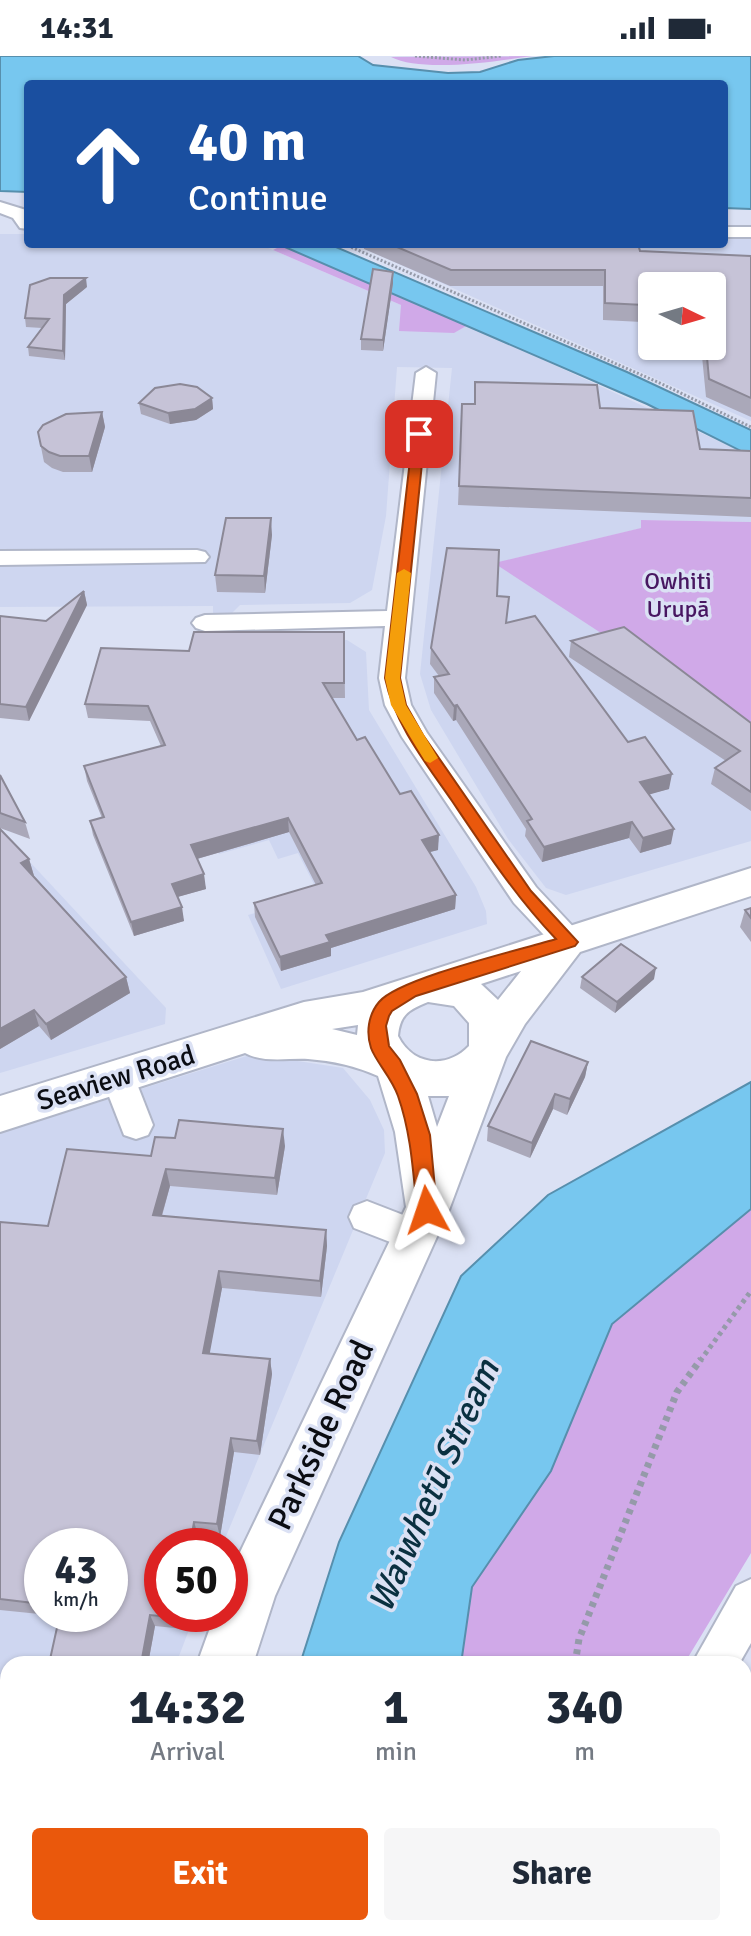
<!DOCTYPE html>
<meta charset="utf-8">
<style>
:root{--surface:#fff;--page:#f6f6f7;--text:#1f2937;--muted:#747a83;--accent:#ea580c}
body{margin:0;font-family:Signika,sans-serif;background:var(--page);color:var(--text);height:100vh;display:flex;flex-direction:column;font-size:30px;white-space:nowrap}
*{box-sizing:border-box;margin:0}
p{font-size:26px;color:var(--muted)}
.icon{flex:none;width:44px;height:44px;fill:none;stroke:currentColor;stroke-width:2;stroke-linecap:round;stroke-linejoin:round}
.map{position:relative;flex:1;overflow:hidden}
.sheet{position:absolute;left:0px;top:1600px;width:752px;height:280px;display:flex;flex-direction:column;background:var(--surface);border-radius:24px 24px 0 0;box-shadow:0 2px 6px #0004}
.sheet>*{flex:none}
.top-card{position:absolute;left:24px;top:24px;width:704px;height:168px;border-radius:8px;box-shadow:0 2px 6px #0004;background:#1a4fa0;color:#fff;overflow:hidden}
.needle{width:52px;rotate:95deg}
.fabs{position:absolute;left:638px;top:216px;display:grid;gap:16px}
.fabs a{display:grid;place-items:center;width:88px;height:88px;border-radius:8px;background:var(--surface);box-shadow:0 2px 6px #0004;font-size:40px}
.speed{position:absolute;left:24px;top:1472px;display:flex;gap:16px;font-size:40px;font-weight:700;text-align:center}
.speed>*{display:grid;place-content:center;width:104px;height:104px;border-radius:50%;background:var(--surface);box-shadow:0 2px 6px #0004;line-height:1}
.speed small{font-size:20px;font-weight:400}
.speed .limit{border:12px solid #d22;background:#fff;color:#111}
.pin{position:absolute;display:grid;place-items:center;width:68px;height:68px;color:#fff;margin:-34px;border-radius:16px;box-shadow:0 4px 12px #0006}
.me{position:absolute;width:88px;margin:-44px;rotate:355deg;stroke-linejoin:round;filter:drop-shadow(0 0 6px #0008)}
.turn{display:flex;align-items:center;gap:28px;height:168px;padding:0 32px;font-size:36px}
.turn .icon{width:104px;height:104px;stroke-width:2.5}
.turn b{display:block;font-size:56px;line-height:68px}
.eta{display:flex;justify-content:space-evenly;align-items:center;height:136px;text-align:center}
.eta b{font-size:48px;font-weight:800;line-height:56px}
.button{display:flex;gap:16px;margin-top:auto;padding:16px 32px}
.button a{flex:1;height:92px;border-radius:8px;background:var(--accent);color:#fff;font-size:32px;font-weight:800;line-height:92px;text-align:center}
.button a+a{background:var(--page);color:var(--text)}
.status{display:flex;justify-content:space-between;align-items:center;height:56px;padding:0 40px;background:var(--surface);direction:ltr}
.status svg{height:22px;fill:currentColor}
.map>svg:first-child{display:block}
</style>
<div class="status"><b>14:31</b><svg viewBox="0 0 49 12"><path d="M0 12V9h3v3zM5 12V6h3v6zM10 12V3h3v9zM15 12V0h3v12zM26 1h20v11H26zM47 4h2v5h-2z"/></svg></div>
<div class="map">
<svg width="751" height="1880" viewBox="0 0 751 1880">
<rect width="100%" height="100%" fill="#dbe1f4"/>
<g fill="#ced6f0" fill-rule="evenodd">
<path d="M0 178H28V188H259L401 249 453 277 468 269 751 400V466L642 464V472L496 507 751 675V785L566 839 546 832 508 783 431 654 420 618 452 312 397 311 386 460 372 534 350 547 240 549 229 560 213 559V550L0 551Z"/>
<path d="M724 183H751V365L354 188H724ZM652 230H712V290H652Z"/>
<path d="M347 584 366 596 369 654 476 831 486 855 487 868 281 933 248 859 319 838 298 797 278 803 269 784 219 798 174 699 228 588Z"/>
<path d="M0 774 166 952 165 968 0 1017Z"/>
<path d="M253 998 343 1012 370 1044 384 1074 385 1097 222 1490H162V1558H195L176 1608H8V1872H73L70 1880H0V1077ZM42 1490H110V1558H42Z"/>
</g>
<g fill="#d0a9e8">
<path d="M532 0C497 5 422 17 391 1Z"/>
<path d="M281 190 306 199 468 269 454 277 399 275 401 249 273 194Z"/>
<path d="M641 464 751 466V675L494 507 641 472Z"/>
<path d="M751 1153V1497L684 1608H461L472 1531 551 1415 612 1268Z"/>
<path d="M399 1872H540L537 1880H395Z"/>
</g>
<g fill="#77c7ef" stroke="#578fad" stroke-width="2">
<path d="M0 0H358L373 9 448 17 480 16 518 4 554 0H751V153L724 152V28H28V136L0 135Z"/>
<path d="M278 188H329L627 316 751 374V400L647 348Z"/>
<path d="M751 1026V1153L612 1268 551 1415 472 1531 461 1608H300L339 1486 461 1220 548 1139Z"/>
<path d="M217 1872H399L395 1880H215Z"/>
</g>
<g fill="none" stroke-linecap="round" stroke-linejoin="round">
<g stroke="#b0b6c8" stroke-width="4">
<g id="minor">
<path d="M0 146 26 154 28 173 20 172 13 162 0 157Z"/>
<rect x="724" y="171" width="27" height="10"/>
<path d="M426 311 436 317 405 622 411 649 427 677 536 831 580 878 585 886 580 894 569 898 558 894 514 847 402 681 385 649 379 622 385 570 205 575 196 572 192 567 196 562 205 559 387 555 416 317Z"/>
<path d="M197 494 205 496 209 501 205 506 0 509V495Z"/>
<path d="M118 1006 130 1010 153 1069 148 1079 136 1083 124 1079 101 1020 106 1010Z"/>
<path d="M367 1145 429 1169 434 1180 429 1191 416 1196 354 1172 349 1161 354 1150Z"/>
<path d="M751 1523V1587L739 1608H692L736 1530Z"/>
<path d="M542 1872H592L589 1880H539Z"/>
</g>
</g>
<g stroke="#b0b6c8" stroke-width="4">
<g id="major">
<path d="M751 812V840L580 896 525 968 506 1001 449 1154 275 1540 253 1608H197L215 1558H230L231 1515 406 1151 395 1076 378 1020C356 1010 333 1005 308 1003 287 1002 263 1007 245 997L0 1076V1040L304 946 363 936ZM521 915 498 944 481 928ZM428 946 454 950 469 967V990C447 1013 413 1010 398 980 400 958 409 954 428 946ZM358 969 357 979 332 973ZM428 1040H449L437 1071Z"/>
<path d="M106 1872H168L165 1880H103Z"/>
</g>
</g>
<g stroke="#959aa9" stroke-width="3" stroke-dasharray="2 2" stroke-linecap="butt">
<path d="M415 0 465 4 502 0"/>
<path d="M344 188 662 328 751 371"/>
</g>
<path stroke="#959aa9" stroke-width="5" stroke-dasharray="4 4" stroke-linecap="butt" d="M700 1305 751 1235"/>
<g stroke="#959aa9" stroke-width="7" stroke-dasharray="5 5" stroke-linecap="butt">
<path d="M575 1608 579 1583 677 1336 701 1303"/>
<path d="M503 1880 506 1872"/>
</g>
<use href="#minor" fill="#fff" fill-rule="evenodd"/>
<use href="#major" fill="#fff" fill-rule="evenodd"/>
</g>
<g fill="#aaa8b9" fill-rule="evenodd">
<path d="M364 188H638L640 195 751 200V361L706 341 701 290H712V230H652V262H642V266L603 264V230H450L364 193Z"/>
<path d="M393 216V227L383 295 361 294V283Z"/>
<path d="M87 231 66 248 65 304 29 300 28 291 42 272 26 271 25 262Z"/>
<path d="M212 342 213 353 196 364 170 368 141 358 139 347Z"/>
<path d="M462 348 600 352 700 393 751 395V461L458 449Z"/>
<path d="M102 356 105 371 92 416H63L52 412 44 406 38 376Z"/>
<path d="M272 479 265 537 217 536 215 519Z"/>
<path d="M84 535 87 549 29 665 0 662V560L46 565Z"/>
<path d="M497 540 507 567 628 686 669 733 649 738 671 788 640 797 629 782 542 806 525 780 526 773 456 664 453 665 434 637V621L439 620 430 608 431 592Z"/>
<path d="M344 576 345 642H332L357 684 400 738 438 794 430 796 456 839 455 853 331 892V900L281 915 255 861 254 847 316 829 289 776 197 803 206 833 177 841 184 865 134 880 93 779 90 765 102 762 87 725 84 710 161 690 150 665 88 662 85 648 189 595Z"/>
<path d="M571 585 751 667V755L711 728 715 712 726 705 569 601Z"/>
<path d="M0 719 25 766 30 783 0 772Z"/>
<path d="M29 803 34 820 126 921 130 937 51 984 39 970 0 993Z"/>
<path d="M751 852V886L740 871 745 854Z"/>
<path d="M582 921 654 923 615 957 580 932Z"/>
<path d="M588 1006 585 1021 567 1059 553 1053 530 1102 487 1085 488 1070Z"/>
<path d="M285 1090 277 1139 170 1130 162 1160 326 1174 327 1190 321 1241 222 1232 209 1297 270 1303 272 1318 260 1399 234 1396 220 1481 198 1479 162 1558H186L184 1573 155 1570 148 1608H49L59 1560 0 1554V1166L48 1170 151 1100ZM42 1490 110 1558H42Z"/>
</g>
<g fill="#8b8896">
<path d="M393 216V227L383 295V284Z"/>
<path d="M86 222 87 231 66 248 65 304 63 295 64 239Z"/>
<path d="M212 342 213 353 196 364 170 368 168 357Z"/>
<path d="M102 356 105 371 92 416 89 400Z"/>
<path d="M271 462 272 479 265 537 264 520Z"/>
<path d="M84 535 87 549 29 665 26 651Z"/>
<path d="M457 649 456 664 453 665 454 650Z"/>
<path d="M672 718 669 733 637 742 640 726Z"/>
<path d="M288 762 289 776 193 804 191 789Z"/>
<path d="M632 766 629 782 542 806 544 791Z"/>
<path d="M674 773 671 788 640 797 643 782Z"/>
<path d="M439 779 438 794 422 798V784Z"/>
<path d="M29 803 34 820 21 807Z"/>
<path d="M204 818 206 833 174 842 172 828Z"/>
<path d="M456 839 455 853 331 892V900L281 915 280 901 326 879Z"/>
<path d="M182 851 184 865 134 880 131 866Z"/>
<path d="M656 912 654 923 615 957 617 946Z"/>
<path d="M126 921 130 937 51 984 46 968Z"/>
<path d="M34 954 39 970 0 993V973Z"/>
<path d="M588 1006 585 1021 567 1059 570 1043Z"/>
<path d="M555 1038 553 1053 530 1102 532 1087Z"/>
<path d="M283 1073 285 1090 277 1139 275 1122Z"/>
<path d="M166 1113 170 1130 157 1176 153 1159Z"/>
<path d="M326 1174 327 1190 321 1241 320 1225Z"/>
<path d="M219 1215 222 1232 207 1312 203 1297Z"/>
<path d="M270 1303 272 1318 260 1399 257 1385Z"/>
<path d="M231 1382 234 1396 220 1481 217 1468Z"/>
<path d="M194 1466 198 1479 196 1490H190Z"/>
<path d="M180 1558H186L184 1573 180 1562Z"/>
<path d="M150 1559 155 1570 148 1608H141Z"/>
</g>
<g fill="#c6c3d7" stroke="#8b8896" stroke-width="2">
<path d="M390 188H638L640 195 751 200V342L709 323 706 290H712V230H652V245H644V249L605 247V214H451Z"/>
<path d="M373 213 393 216 383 284 361 283Z"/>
<path d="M50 222H86L64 239 63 295 28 291 49 263 25 262 30 229Z"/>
<path d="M475 326 597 329 600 352 693 355 700 393 751 395V442L459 430 462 348H475Z"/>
<path d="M180 328 197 331 212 342 195 353 168 357 139 347 155 332Z"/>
<path d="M102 356 89 400H60L49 396 41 390 38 376 43 369 66 358Z"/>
<path d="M226 462H271L264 520 215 519Z"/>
<path d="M447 492 499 494 497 540 509 541 506 567 535 560 628 686 645 681 672 718 640 726 674 773 643 782 632 766 544 791 527 765 532 763 457 649 454 650 434 621 449 618 431 592Z"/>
<path d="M84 535 26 651 0 648V560L46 565Z"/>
<path d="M624 571 751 667V736L715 712 740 695 571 585Z"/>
<path d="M194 576H344V627H323L357 684 365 681 400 738 411 735 439 779 422 784 456 839 326 879 330 886 280 901 254 847 322 827 288 762 191 789 204 818 172 828 182 851 131 866 90 765 104 761 84 710 165 689 148 650 85 648 101 592 189 595Z"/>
<path d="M0 719 25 766 0 757Z"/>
<path d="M0 773 29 803 21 807 126 921 46 968 34 954 0 973Z"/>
<path d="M751 852V862L745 854Z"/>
<path d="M621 888 656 912 617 946 582 921Z"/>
<path d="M531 985 588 1006 570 1043 555 1038 532 1087 488 1070Z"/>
<path d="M179 1064 283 1073 275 1122 166 1113 153 1159 326 1174 320 1225 219 1215 203 1297 270 1303 257 1385 231 1382 217 1468 194 1466 190 1490H162V1558H180V1562L150 1559 141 1608H49L60 1558H110V1490H42V1548L0 1543V1166L48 1170 67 1093 151 1100 155 1081 175 1082Z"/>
<path d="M751 1857V1880H731L738 1872H744V1865Z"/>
</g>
<path fill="#ea580c" stroke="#983908" stroke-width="2" d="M419 374 425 378 400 622 406 649 423 679 531 835 578 886 575 890 416 940 392 955 389 960 386 970 389 990 400 1004 417 1038 430 1079 437 1154 434 1160 427 1163 420 1160 417 1154C413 1115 411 1077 398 1040 392 1022 376 1006 371 992 366 977 368 959 379 946 399 922 520 894 556 883 516 841 485 794 452 745 425 706 395 669 385 622L413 378Z"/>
<path fill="#f59e0b" d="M404 513 411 517 400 622 406 649 438 702 430 707 425 705 391 649 385 622 397 517Z"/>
<g text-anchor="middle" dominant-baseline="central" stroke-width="7" stroke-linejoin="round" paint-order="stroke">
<g font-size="24" fill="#481761" stroke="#dbe1f4">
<text x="678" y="525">Owhiti<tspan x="678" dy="28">Urupā</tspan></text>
</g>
<g font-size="28" fill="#0b0d13" stroke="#dbe1f4">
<text transform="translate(116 1022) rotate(-17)">Seaview Road</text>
</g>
<g font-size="34" fill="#0b0d13" stroke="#dbe1f4">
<text transform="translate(321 1379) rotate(-65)">Parkside Road</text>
</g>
<g font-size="36" font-style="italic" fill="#0a3040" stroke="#dbe1f4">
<text transform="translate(434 1430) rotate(-66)">Waiwhetū Stream</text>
</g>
</g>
</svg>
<div class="fabs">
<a><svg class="needle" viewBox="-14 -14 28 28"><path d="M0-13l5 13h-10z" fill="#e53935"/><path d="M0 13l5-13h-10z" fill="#747a83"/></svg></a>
</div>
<div class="speed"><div>43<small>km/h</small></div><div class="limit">50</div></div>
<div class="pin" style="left:419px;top:378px;background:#d93025"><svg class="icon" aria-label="arrive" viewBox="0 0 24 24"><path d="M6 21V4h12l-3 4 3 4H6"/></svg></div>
<svg class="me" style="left:427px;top:1154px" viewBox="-20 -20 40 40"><path d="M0-17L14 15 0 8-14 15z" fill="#ea580c" stroke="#fff" stroke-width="4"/></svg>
<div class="top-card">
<div class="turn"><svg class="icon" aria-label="ahead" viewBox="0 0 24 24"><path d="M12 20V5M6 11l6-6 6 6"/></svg><div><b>40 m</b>Continue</div></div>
</div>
<section class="sheet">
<div class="eta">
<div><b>14:32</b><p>Arrival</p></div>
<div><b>1</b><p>min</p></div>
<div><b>340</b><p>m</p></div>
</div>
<div class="button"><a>Exit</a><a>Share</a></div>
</section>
</div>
